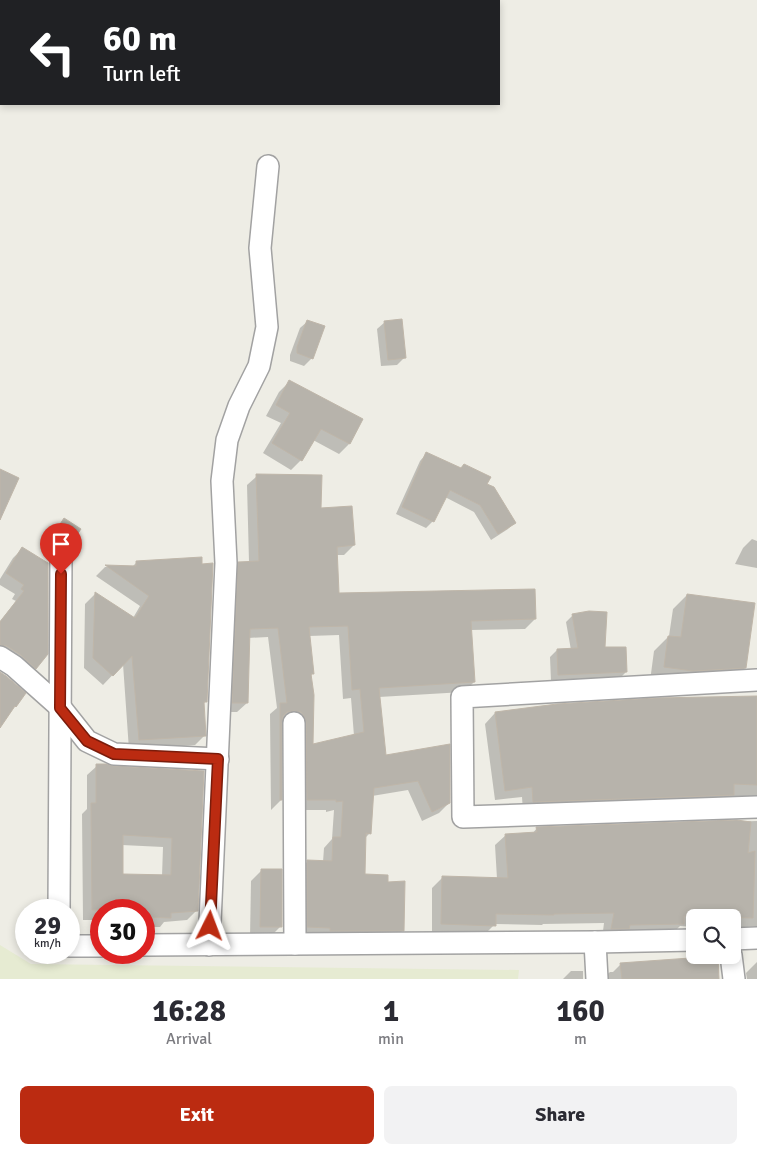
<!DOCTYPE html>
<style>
:root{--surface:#fff;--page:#f2f2f3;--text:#2b2b33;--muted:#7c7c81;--accent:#bb2b11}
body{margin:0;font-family:Signika,sans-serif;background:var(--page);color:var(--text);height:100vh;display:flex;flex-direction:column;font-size:19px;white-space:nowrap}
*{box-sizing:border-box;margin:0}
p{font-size:16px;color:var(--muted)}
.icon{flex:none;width:28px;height:28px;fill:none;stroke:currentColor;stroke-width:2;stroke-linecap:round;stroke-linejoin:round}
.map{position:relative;height:979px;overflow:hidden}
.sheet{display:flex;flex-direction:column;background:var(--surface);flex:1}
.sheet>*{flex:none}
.hud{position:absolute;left:0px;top:0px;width:500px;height:105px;box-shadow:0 2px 8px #0003;background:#202124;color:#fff;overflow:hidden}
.tools{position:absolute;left:686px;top:909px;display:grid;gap:10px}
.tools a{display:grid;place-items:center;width:55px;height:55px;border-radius:8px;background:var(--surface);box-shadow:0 2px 8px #0003;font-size:25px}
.speed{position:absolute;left:15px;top:899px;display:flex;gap:10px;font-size:25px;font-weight:700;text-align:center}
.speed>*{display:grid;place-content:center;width:65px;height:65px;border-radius:50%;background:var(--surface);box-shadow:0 2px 8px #0003;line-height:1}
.speed small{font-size:12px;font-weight:400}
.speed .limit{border:8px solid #d22;background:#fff;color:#111}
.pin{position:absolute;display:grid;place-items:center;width:42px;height:42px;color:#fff;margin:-51px -21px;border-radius:50% 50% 50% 0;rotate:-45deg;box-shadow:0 0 5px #0007}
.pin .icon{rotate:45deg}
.me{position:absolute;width:55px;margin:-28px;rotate:3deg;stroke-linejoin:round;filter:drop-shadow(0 0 4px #0008)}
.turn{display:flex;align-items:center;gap:18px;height:105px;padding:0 20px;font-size:22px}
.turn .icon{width:65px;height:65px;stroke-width:2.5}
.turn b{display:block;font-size:35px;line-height:42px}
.eta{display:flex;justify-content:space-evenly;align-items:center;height:85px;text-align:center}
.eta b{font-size:30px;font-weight:700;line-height:35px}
.button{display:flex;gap:10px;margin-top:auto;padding:10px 20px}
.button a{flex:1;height:58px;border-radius:8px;background:var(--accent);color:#fff;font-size:20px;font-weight:700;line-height:58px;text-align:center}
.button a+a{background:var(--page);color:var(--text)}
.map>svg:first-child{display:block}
</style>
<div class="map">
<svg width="757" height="979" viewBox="0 0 757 979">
<rect width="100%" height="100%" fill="#eeede5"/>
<path fill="#e6ebd2" d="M0 945 31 964 519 970 518 979H0Z"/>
<g fill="#0003" fill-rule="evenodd">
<path d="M308 321 312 358 304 366 290 361V355L300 328Z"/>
<path d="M385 322 405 357 397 365 381 366 377 329Z"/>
<path d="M289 382 361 420 349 444 339 454 313 440 301 460 291 470 263 453 281 423 266 416 279 392Z"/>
<path d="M426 454 460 469 464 465 486 485 515 522 508 529 491 540 474 512 445 497 433 521 426 528 396 514 420 461Z"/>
<path d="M257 476 320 510 354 545 344 555H336L338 594 535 619 525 629 470 630 474 682 464 692 379 697 385 757 449 803 439 813 422 821 408 790 372 796 370 833 365 838 364 875 386 883 403 930 393 940 298 937V871L308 861 323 862 324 848 332 839 334 810 326 812V810H297L291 722 284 720 281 721V800L271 810 270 714 277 708 268 637 248 638 247 703 237 712H223L229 573 239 563 249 562 247 485ZM339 635 343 699 351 698 354 736 311 746 310 677 313 673 309 636Z"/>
<path d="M61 523 70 542 67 545 53 535Z"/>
<path d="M752 539 757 541V568L735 564 743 548Z"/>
<path d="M22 549 35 668 26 678 0 657V621L16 601 12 599 15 594 0 585V579L13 558Z"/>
<path d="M136 563 206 701 203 704 205 735 195 745 129 750 123 664 103 685 84 668 85 604 95 594 133 618 140 606 96 576 105 567H132Z"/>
<path d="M687 595 745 668 731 682 650 681 654 651 669 636 673 609Z"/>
<path d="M573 615 626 672 619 679 551 681 550 657 557 650H571L566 622Z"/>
<path d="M757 697V811L523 812 522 797 495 800 485 724 495 713Z"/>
<path d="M97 766 203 772 197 910 187 920 164 922 160 927H144V910H101V920H83L82 814 87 809V775ZM122 845 163 847 162 876H122Z"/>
<path d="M757 821V926L732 928V918H695V927L680 926 672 934 602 939 604 923 543 924 542 925 495 924 484 935 432 934V888L443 877 497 879 495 845 506 835 532 834 537 828Z"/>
<path d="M262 870 281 926 270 937H250L251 881Z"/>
<path d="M757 962V979H747L746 973Z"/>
<path d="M621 964 718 979H602L610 972H613Z"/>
<path d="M571 971H583V979H563Z"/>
</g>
<g fill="#b7b3ab" stroke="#bfb6a9" fill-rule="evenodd">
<path d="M402 319 406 358 388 360 384 321Z"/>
<path d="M307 320 325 326 313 359 297 353V347Z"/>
<path d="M289 380 363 419 350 444 321 429 302 461 272 443 290 413 276 405Z"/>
<path d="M426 452 461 468 464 464 491 477 487 484 494 487 516 523 498 534 480 505 450 490 434 522 402 507Z"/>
<path d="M0 469 19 478 0 520Z"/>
<path d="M256 474 322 475 321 508 352 506 355 545 337 547 339 593 535 589 536 619 471 621 475 682 379 688 386 755 450 744V803L432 812 418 781 374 788 371 834 366 833 365 874 388 875V882L405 881 404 931H330V928L307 927V860L332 861 333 837H341L343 801 336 802V800H307L306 722 304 716 301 712 294 711 287 712 283 716 282 723V800H280V703H287L278 628 250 629 248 703H232L238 562 259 561ZM348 626 352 690 360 689 364 732 313 744 314 695 311 674H314L309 627Z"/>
<path d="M64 518 81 529 71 543 55 532Z"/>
<path d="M22 547 48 563V654L36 669 21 655 7 646 0 645V622L24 591 21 589 24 585 6 573Z"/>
<path d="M202 557V564L213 563 207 702H204L206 736 139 740 132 656 113 676 93 658 95 592 135 618 149 596 105 565 136 566V561Z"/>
<path d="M687 594 755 603 746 668 693 671 664 667 668 636 681 637Z"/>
<path d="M589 611 607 612 605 647H626L627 672 558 675 557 649 578 648 572 614Z"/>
<path d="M0 672 6 676 26 693 16 707 15 706 0 728Z"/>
<path d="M757 696V785L734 784V795L533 802 532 787 505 791 495 712 557 704 655 698Z"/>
<path d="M96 764H107L113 766 204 771 198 911 171 913V918L144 917V910H92L91 803H96ZM123 835 172 838 171 875 123 874Z"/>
<path d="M737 820 751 822 748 853 755 851 753 918 684 916V924L630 925 629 929H611L614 913 554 914V915L496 914V926L441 924 442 876 508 878 505 834 537 832 536 827Z"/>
<path d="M261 869H282V927H260Z"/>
<path d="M718 956 719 979H622L620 963Z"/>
</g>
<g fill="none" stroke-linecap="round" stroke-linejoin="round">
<g stroke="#a2a2a2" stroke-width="24">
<g id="street">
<path d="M0 657 14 666 60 707 87 741 114 754 218 759"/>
<path d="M757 680 462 697 463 817 757 807"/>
<path d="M294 723 295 944"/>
<path d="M59 910 61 556"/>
<path d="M732 939 757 938"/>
<path d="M595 942 597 979"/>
<path d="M144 945 595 942 695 940"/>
<path d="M209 945 226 563 222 481 227 440 239 406 259 366 267 327 260 248 268 166"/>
<path d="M69 946H101"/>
<path d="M731 955 734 979"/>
</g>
</g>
<g stroke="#cb3351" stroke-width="30">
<g id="highway">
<path d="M48 1 56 0"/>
<path d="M382 1 397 0"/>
<path d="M0 12 1 11"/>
<path d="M0 63H1"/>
</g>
</g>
<use href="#street" stroke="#fff" stroke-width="21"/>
<use href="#highway" stroke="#df9496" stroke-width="28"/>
</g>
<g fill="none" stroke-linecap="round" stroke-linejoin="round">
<g stroke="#7a1c0b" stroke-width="12">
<path id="route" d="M61 574 60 708 87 741 114 754 218 759 210 926"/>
</g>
<use href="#route" stroke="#bb2b11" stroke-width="9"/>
</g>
</svg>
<div class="tools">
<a><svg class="icon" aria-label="search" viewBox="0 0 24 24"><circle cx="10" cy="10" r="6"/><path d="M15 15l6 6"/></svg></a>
</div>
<div class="speed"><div>29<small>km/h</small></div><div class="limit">30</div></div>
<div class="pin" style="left:61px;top:574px;background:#d93025"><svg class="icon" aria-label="arrive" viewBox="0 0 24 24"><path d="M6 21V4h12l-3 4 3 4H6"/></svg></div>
<svg class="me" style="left:210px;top:926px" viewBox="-20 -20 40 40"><path d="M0-17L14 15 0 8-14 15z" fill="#bb2b11" stroke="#fff" stroke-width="4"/></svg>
<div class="hud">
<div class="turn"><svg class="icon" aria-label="left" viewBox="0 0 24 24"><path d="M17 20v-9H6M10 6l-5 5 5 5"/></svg><div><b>60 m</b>Turn left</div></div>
</div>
</div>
<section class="sheet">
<div class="eta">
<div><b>16:28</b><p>Arrival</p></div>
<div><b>1</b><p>min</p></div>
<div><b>160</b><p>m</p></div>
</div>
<div class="button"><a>Exit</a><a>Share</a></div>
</section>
